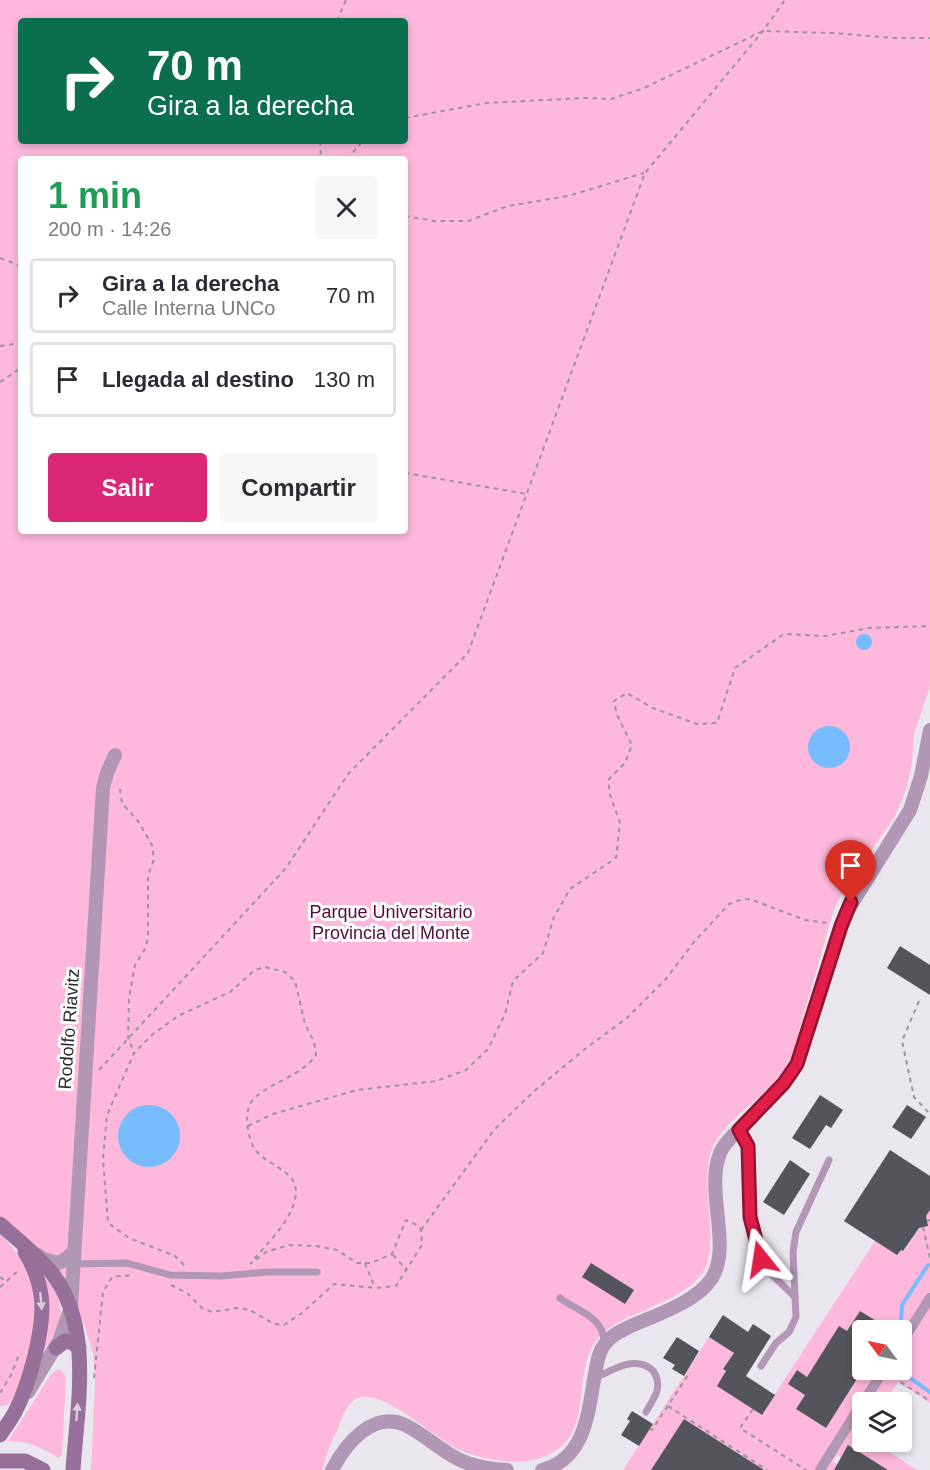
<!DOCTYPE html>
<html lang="es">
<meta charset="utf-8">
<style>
:root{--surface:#fff;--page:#f7f7f7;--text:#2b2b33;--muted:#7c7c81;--line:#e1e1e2;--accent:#db2777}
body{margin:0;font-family:Helvetica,sans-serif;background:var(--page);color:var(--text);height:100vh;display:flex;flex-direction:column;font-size:22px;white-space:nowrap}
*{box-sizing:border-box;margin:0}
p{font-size:20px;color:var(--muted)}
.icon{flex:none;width:33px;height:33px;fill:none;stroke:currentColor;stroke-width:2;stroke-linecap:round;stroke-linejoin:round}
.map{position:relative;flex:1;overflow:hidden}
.panel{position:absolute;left:18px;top:156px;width:390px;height:378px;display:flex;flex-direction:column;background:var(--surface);border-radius:6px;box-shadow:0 3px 9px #0003}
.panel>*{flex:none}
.guide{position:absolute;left:18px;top:18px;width:390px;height:126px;border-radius:6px;box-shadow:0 3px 9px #0003;background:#0b6e4f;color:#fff;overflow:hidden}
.needle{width:39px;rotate:303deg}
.fabs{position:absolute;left:852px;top:1320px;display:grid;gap:12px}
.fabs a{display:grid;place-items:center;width:60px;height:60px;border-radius:6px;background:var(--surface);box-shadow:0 3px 9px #0003;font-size:30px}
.pin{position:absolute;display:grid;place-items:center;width:51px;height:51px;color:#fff;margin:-62px -26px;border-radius:50% 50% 50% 0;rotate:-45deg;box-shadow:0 0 6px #0007}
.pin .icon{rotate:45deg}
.me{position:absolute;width:66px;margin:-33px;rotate:345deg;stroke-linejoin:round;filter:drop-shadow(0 0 4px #0008)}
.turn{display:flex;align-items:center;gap:21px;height:126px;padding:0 30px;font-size:27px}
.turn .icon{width:78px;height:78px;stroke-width:2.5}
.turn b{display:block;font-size:42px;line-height:51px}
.round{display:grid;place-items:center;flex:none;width:63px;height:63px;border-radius:6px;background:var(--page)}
.headline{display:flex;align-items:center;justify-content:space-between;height:102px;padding:0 30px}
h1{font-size:36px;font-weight:800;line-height:45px;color:#1e9e55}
.cta{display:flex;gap:12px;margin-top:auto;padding:12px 30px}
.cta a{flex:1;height:69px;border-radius:6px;background:var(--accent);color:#fff;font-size:24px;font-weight:800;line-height:69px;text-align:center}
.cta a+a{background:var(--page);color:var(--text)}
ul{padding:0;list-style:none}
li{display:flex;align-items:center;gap:18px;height:75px;margin:0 12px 9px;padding:0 18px;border:3px solid var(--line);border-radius:6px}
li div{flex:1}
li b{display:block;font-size:22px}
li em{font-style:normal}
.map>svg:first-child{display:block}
</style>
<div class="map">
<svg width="930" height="1470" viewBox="0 0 930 1470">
<rect width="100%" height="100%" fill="#e9e7ed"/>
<g fill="#fdb8db" fill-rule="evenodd">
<path d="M0 0H930V686L914 734 912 763 906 790 895 816 840 897 834 909 791 1059C785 1068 779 1077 772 1085 750 1108 715 1126 709 1160 702 1193 721 1249 701 1275 675 1308 615 1312 595 1342 572 1376 594 1430 552 1453 537 1461 521 1463 504 1461 487 1459 471 1456 456 1448 434 1437 382 1388 358 1398 346 1403 343 1417 338 1428 332 1441 325 1455 323 1470H91L95 1383 93 1353 84 1324 71 1307 64 1292 0 1224ZM21 21H405V141H21ZM21 159H405V531H21Z"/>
<path d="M930 1210V1403L898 1382 884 1402H862V1442H874L917 1470H888L849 1446 841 1457 837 1455 833 1461 837 1465 834 1470H623L709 1337 734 1353 723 1370 762 1414 875 1241 897 1255 901 1250 904 1251 919 1228 928 1226 926 1216ZM860 1311 889 1330H902V1370H863L826 1428 796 1409 809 1389 797 1371 807 1377 839 1327 847 1331Z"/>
<path d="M0 1234C22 1256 37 1280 37 1312 37 1323 32 1337 29 1348 25 1369 20 1388 8 1405L0 1406Z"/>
<path d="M37 1266C66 1303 69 1311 43 1352Z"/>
<path d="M56 1370H61L66 1377 62 1455 58 1458C41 1447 28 1441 8 1441L52 1373Z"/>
</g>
<g fill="#76bcfe">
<circle cx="864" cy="642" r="8"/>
<circle cx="829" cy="747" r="21"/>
<circle cx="149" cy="1136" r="31"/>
</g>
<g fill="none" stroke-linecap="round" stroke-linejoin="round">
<g stroke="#76bcfe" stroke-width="4">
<path d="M895 1330 901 1320 902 1305 928 1265"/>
<path d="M899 1370 930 1392"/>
</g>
</g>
<g fill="#54555a">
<path d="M900 946 930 965V995L887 968Z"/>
<path d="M820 1095 843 1110 831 1128 826 1125 810 1149 792 1138Z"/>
<path d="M907 1105 926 1117 911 1139 892 1127Z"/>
<path d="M890 1150 930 1176V1210L926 1216 928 1226 919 1228 903 1251 901 1250 897 1255 844 1221Z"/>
<path d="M790 1160 810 1174 784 1215 763 1202Z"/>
<path d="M591 1263 634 1290 625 1304 582 1277Z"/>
<path d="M860 1311 891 1330H862V1371L826 1428 796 1409 805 1395 788 1384 797 1370 807 1377 839 1326 847 1331Z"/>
<path d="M723 1315 748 1332 753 1324 771 1336 746 1376 775 1395 762 1415 717 1386 726 1371 723 1369 734 1353 709 1337Z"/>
<path d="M677 1337 699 1351 684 1376 672 1369 675 1365 663 1358Z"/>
<path d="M632 1411 653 1424 639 1446 621 1435 630 1421 627 1419Z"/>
<path d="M684 1419 764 1470H651Z"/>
<path d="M848 1445 888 1470H834Z"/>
</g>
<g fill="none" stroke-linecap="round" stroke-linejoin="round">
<g stroke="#98969b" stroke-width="2" stroke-dasharray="4.5 4.5" stroke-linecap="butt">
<path d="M337 21 346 0"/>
<path d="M405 118 486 103 585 98 611 99 644 88 763 31 833 33 894 38H930"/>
<path d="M320 141 321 159"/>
<path d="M347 159 363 141"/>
<path d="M405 216 434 221H468L508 206 568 196 644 173"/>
<path d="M0 258 21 266"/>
<path d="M0 346 21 343"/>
<path d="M0 382 21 368"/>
<path d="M405 473 527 494"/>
<path d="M120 789 122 803 138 821 152 845 154 859 148 876V938L145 949 135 965 129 998 128 1037 134 1053"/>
<path d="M919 1001 902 1041 914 1097 930 1114"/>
<path d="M99 1070 286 868 348 774 468 653 645 173 763 31 785 0"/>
<path d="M248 1126 273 1114 357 1090 436 1081 466 1070 488 1049 505 1014 513 981 543 953 554 917 570 889 616 858 620 823 609 792V779L625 763 632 745 617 715 614 701 627 693 653 708 697 724 717 723 735 668 784 634 826 636 868 628 930 626"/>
<path d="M927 1221 930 1220"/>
<path d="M923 1227 930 1258"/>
<path d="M421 1230 494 1130 532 1093 585 1049 628 1017 666 979 694 942 729 904 740 900 750 899 805 920 828 923"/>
<path d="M393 1255 407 1270"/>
<path d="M365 1263 375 1288"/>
<path d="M184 1265 175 1256 129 1238 108 1223 103 1159 107 1115 134 1053 153 1034 178 1016 230 992 255 970 265 967 285 972 295 981 305 1024 314 1042 316 1055C302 1077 259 1086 250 1104 246 1114 247 1121 248 1131 250 1138 252 1147 257 1152 273 1169 304 1172 294 1203 287 1226 265 1245 251 1263"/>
<path d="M0 1277 5 1281"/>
<path d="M171 1285 187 1293 202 1308 212 1312 237 1308 250 1310 274 1324 284 1325 302 1313 334 1284 375 1288 396 1286 422 1245 421 1230 417 1225 406 1220 392 1254 371 1263H357L337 1250 316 1246 289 1245 266 1252 250 1264"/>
<path d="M0 1287 20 1269"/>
<path d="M893 1377 930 1401"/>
<path d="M94 1378 103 1292 112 1277 131 1275"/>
<path d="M0 1393 11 1375 19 1355"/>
<path d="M668 1406 767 1470"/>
<path d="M753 1409 740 1428 806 1470"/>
<path d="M650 1428 652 1430 688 1375 685 1373"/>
</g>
<g stroke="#b196b5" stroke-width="7">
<path d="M739 1130 748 1146 750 1217 761 1259 770 1273 795 1297 796 1317 789 1332 776 1343 761 1366"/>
<path d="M73 1264 127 1263 170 1275 222 1276 268 1272H317"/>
<path d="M795 1297 793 1252 796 1232 829 1160"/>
<path d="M560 1298C576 1311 603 1315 604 1342"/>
<path d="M594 1379C610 1371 634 1355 651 1369 657 1374 659 1383 657 1391 655 1398 649 1406 646 1412"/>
</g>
<g stroke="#b196b5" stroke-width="10">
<path d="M902 1342 930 1298"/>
<path d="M863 1402 884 1370"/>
<path d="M820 1470 862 1403"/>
</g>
<g stroke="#b196b5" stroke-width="14">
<path d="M38 1255 43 1259 59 1263 67 1258 74 1251"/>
<path d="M28 1392 59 1341 71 1307 103 788 107 773 115 755"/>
<path d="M332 1470C346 1443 374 1409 407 1426 425 1435 440 1450 458 1459 473 1467 490 1469 507 1470"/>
<path d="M542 1470C586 1459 588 1412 595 1374 597 1364 598 1352 605 1344 611 1335 621 1331 631 1326 656 1315 697 1302 712 1278 732 1245 705 1192 720 1153 725 1141 735 1134 743 1125 762 1106 784 1088 797 1064L846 913 910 810 921 776 930 730"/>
</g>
<g stroke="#966f9b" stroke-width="15">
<path d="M0 1224C17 1239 37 1255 51 1272 94 1325 77 1407 73 1470"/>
<path d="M56 1348 65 1341 73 1343 79 1348"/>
<path d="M0 1435C5 1427 11 1420 15 1412 29 1385 46 1325 41 1295 39 1280 33 1265 25 1252"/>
<path d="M0 1461H25L43 1470"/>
</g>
</g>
<defs><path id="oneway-solid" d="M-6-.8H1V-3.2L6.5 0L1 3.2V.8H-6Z" transform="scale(1.5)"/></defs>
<g fill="#dacddc">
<use href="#oneway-solid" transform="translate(41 1301) rotate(85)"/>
<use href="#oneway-solid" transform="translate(77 1412) rotate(-86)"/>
</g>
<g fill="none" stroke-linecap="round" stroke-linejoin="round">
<g stroke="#92132f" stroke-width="15">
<path id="route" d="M761 1259 750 1217 748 1146 739 1130 784 1083 797 1064 841 926 851 902"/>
</g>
<use href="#route" stroke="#e11d48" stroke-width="10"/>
</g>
<g text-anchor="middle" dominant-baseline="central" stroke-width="6" stroke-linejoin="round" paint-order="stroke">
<g font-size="18" fill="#570a3b" stroke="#fff">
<text x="391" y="912">Parque Universitario<tspan x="391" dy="21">Provincia del Monte</tspan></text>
</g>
<g font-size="18" fill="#2c2b2e" stroke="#fff">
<text transform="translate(69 1029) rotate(-86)">Rodolfo Riavitz</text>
</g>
</g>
</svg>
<div class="fabs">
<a><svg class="needle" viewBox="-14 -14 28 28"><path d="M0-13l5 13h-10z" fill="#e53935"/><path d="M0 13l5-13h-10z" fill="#7c7c81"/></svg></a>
<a><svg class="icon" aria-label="layers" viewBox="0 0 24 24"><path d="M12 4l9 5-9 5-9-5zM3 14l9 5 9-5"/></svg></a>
</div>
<div class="pin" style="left:851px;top:902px;background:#d93025"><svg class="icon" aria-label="arrive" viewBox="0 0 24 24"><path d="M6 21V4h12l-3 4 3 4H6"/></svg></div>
<svg class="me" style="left:761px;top:1259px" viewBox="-20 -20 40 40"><path d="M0-17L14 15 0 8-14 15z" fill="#e11d48" stroke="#fff" stroke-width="4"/></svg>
<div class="guide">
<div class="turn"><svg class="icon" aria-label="right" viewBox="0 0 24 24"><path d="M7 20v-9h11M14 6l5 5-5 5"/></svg><div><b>70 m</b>Gira a la derecha</div></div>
</div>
<section class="panel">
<div class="headline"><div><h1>1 min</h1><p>200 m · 14:26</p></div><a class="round"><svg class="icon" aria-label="close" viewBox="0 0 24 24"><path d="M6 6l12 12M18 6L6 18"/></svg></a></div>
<ul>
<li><svg class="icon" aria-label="right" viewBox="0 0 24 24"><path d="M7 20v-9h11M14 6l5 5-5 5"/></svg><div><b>Gira a la derecha</b><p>Calle Interna UNCo</p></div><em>70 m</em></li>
<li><svg class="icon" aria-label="arrive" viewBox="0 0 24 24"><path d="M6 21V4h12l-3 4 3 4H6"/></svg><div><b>Llegada al destino</b></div><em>130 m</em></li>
</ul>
<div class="cta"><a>Salir</a><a>Compartir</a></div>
</section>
</div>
